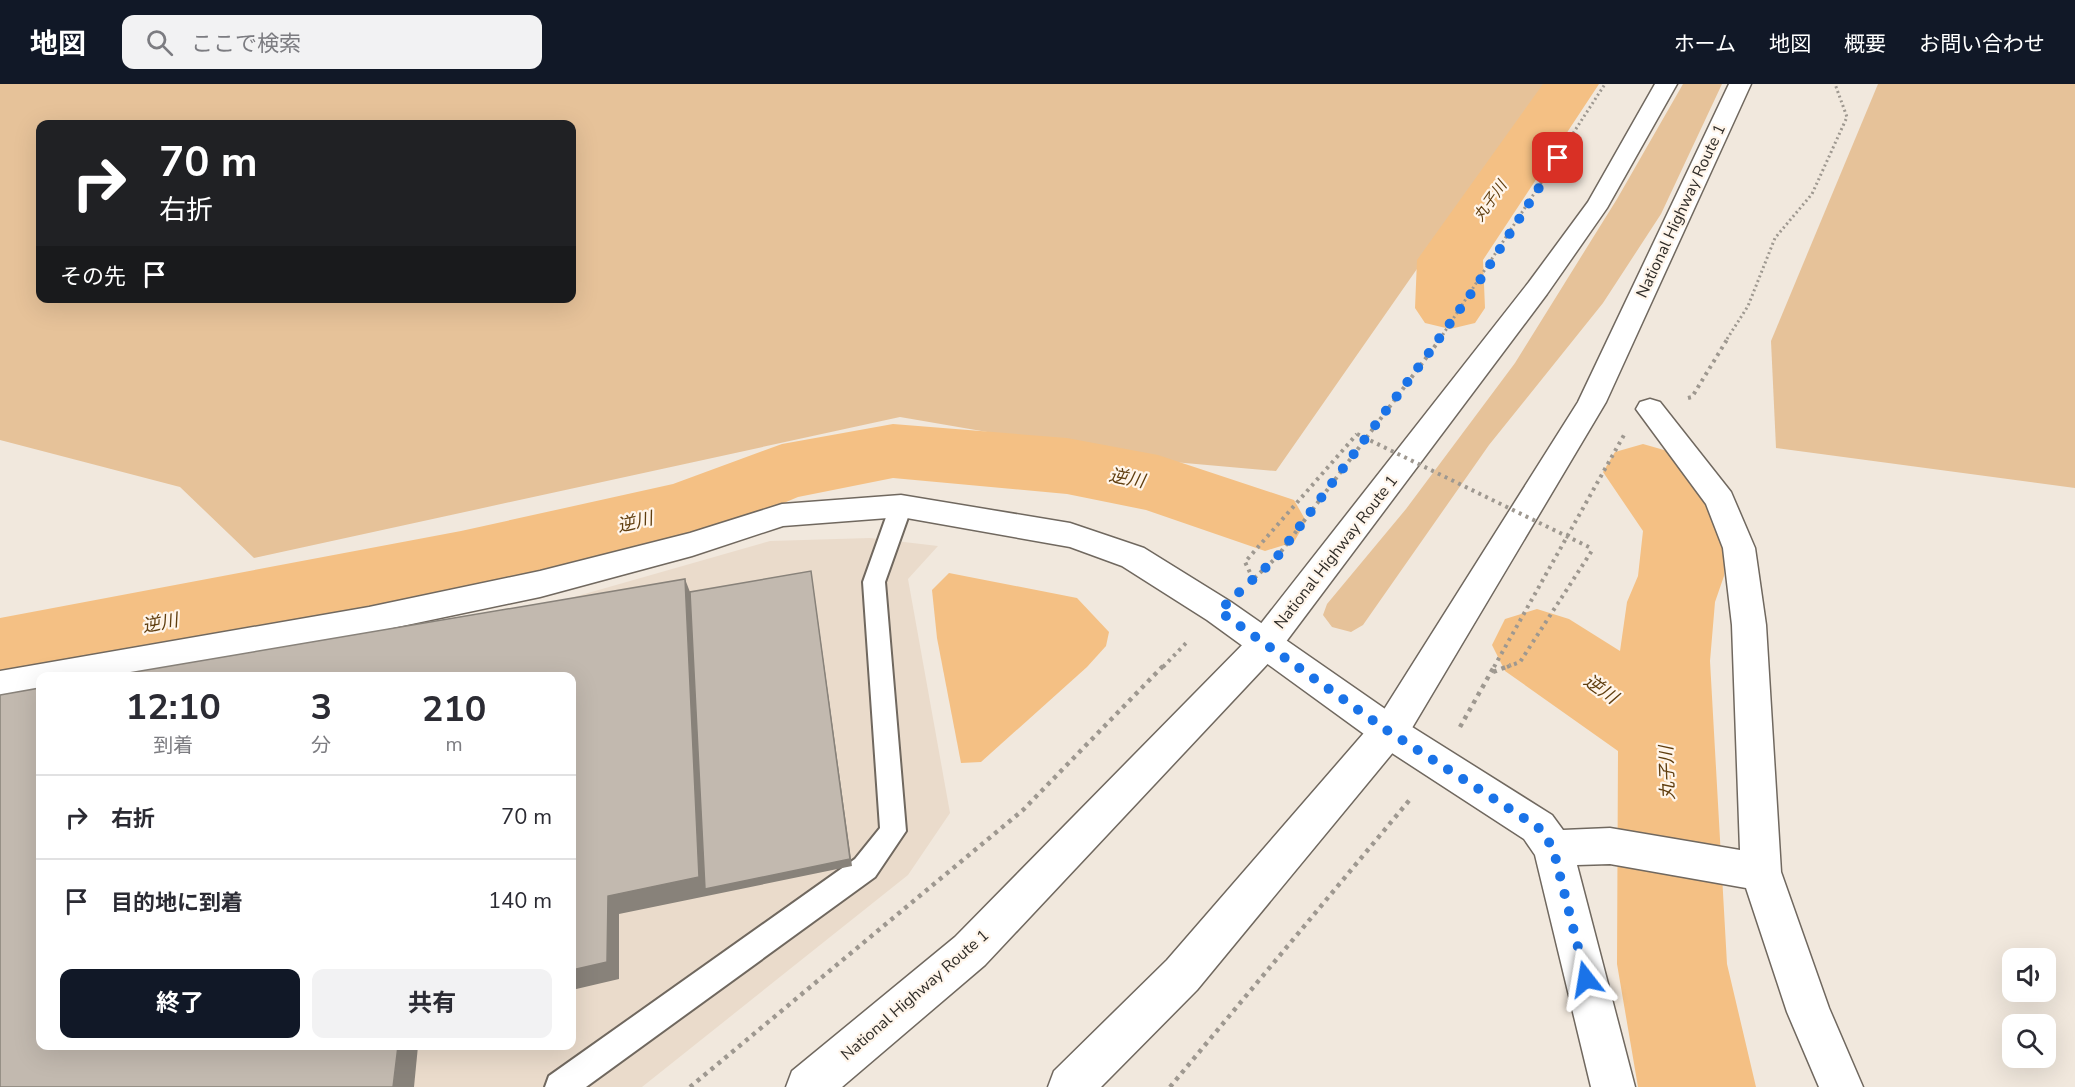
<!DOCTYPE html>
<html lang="ja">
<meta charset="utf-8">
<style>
:root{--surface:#fff;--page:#f2f2f3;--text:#2b2b33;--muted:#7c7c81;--line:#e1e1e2;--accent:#111827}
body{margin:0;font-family:"Nunito Sans","Noto Sans JP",sans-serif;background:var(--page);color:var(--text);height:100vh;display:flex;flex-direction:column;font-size:22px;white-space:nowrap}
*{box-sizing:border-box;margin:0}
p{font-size:20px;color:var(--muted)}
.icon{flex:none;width:33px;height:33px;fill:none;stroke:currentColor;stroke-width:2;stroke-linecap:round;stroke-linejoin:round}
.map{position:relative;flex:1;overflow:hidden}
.sheet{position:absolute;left:36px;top:588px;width:540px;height:378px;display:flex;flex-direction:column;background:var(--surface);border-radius:12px;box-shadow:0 6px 24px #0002}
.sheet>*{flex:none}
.top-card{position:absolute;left:36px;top:36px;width:540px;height:183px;border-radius:12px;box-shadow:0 6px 24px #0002;background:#202124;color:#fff;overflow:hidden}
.controls{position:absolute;left:2002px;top:864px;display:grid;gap:12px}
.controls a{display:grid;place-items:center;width:54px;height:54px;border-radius:12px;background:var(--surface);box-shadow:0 6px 24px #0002;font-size:30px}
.pin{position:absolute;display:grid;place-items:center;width:51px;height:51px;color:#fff;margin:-26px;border-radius:12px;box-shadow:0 3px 9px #0006}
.me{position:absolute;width:66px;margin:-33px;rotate:346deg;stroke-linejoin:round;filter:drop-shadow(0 0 4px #0008)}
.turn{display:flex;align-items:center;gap:21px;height:126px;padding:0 24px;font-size:27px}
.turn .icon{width:78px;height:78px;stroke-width:2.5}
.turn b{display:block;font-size:42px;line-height:51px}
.then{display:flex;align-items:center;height:57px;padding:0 24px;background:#0003;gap:12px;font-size:22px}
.eta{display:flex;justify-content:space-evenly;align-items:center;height:102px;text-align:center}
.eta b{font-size:36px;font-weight:700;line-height:42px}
.primary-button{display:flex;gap:12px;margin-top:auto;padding:12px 24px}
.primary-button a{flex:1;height:69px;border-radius:12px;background:var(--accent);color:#fff;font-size:24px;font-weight:700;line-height:69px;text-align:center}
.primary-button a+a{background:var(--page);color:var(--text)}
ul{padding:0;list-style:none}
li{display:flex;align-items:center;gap:18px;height:84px;padding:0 24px;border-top:2px solid var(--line)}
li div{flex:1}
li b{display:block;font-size:22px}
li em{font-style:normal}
header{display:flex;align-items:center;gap:36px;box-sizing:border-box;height:84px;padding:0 30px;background:var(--accent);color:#fff}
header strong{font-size:28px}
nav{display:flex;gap:33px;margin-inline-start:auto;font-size:21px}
.search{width:420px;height:54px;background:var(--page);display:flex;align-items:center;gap:15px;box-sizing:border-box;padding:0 21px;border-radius:12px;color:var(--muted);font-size:22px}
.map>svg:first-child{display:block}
</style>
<header>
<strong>地図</strong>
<div class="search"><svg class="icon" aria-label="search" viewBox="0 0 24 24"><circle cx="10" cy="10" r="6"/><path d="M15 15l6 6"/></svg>ここで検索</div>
<nav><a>ホーム</a><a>地図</a><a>概要</a><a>お問い合わせ</a></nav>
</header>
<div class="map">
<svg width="2075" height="1003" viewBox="0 0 2075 1003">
<rect width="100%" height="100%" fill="#f1e8dd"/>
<path fill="#eadbcb" d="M870 454 938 462 908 495 950 729 908 791 642 1003H0L40 962H572V592L546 521 770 457Z"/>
<g fill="#e6c299" fill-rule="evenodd">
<path d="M0 0H1546L1276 387 1151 376 900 333 254 474 180 403 0 356ZM572 40V214H40V40Z"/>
<path d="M1683 0H1722L1661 130 1603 219 1489 361 1363 541 1351 548 1332 543 1323 531 1327 520 1406 425 1515 279 1617 115Z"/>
<path d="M1878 0H2075V404L1776 364 1771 257Z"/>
</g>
<path fill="#f4c084" d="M949 489 1077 514 1109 548 1106 562 1087 583 981 678 961 679 937 554 932 506Z"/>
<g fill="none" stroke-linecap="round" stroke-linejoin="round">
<g fill="#f4c084" fill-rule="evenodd">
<path d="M1543 0H1599L1483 176 1485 224 1475 239 1450 245 1425 239 1415 224 1417 176Z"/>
<path d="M893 340 1067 354 1158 371 1294 416 1306 437 1294 458 1265 467 1146 426 1067 410 893 394 798 413 717 447 688 456 461 511 73 592H40V599L0 608V534L461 447 673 400 782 360Z"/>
<path d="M1643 360 1671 368 1714 421 1727 443 1724 492 1715 518 1710 577 1727 880 1756 1003H1638L1617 880 1618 667 1505 587 1492 561 1505 535 1537 525 1569 535 1620 567 1627 518 1638 492 1643 447 1603 388 1615 368Z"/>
</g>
<g stroke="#70685f" stroke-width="4">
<path id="lane" d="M901 414 909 417 912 422 885 498 906 747 875 793 586 1003H545L549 992 855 775 880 744 863 498 890 422 893 417Z"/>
</g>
<g stroke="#70685f" stroke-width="3">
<path id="street" d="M1650 315 1660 318 1731 408 1755 464 1766 541 1781 788 1829 924 1863 1003H1819L1787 928 1746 804 1610 780 1577 781 1635 1003H1591L1535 771 1524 755 1375 658 1207 536 1122 482 1070 463 901 433 783 442 692 472 540 513 369 549 130 592H40V609L0 617V587L369 523 540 487 690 449 782 420 901 411 1070 439 1144 464 1231 518 1401 636 1552 731 1563 746 1610 744 1740 766 1732 541 1723 464 1706 420 1636 325 1640 318Z"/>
</g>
<g stroke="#70685f" stroke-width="3">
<g id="highway">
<path d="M1655 0H1677L1607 124 1547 210 1276 571 985 881 842 1003H786L792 987 955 853 1252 551 1529 198 1588 118Z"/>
<path d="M1729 0H1751L1606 318 1409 649 1197 906 1101 1003H1048L1054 987 1167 876 1383 627 1578 318Z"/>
</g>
</g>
<g stroke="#9e9890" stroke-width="3" stroke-dasharray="2 3" stroke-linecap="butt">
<path d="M1440 255 1605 0"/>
<path d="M1727 255 1748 222 1775 154 1812 110 1847 33 1835 0"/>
</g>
<g stroke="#9e9890" stroke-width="4" stroke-dasharray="3 4.5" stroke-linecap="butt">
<path d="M1688 314 1692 313 1728 254"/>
<path d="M1253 495 1245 478 1357 350"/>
<path d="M1249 499 1277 473 1441 254"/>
<path d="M1163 583 1189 556"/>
<path d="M1494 583 1624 351"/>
<path d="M1507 583 1520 578 1593 465"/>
</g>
<g stroke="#9e9890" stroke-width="4.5" stroke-dasharray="4 5" stroke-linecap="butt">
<path d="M1493 588 1511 581"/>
<path d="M1460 643 1495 581"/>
<path d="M690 1003 1023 726 1164 581"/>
<path d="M1170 1003 1412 713"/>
</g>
<use href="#lane" fill="#fff" fill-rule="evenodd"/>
<use href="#street" fill="#fff" fill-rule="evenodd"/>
<use href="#highway" fill="#fff" fill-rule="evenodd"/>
<path stroke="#9e9890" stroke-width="4" stroke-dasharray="3 4.5" stroke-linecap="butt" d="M1357 350 1593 465"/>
</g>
<g fill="#88827a">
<path d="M811 487 852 782 619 830V895L572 906V886L608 812 685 495 693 516Z"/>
<path d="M398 962H418L414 1003H393Z"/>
</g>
<g fill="#c2b9af" stroke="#88827a" stroke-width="1.5">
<path d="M811 487 850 775 705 805 690 508Z"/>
<path d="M685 495 699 793 608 812 607 878 572 886V592H111Z"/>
<path d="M40 604V962H398L393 1003H0V611Z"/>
</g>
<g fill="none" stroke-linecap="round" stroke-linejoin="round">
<path stroke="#1a73e8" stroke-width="10" stroke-dasharray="0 18" d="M1558 74 1475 204 1426 273 1277 473 1219 527 1388 647 1538 743 1553 764 1586 895"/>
</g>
<g text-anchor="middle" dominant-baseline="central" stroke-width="4.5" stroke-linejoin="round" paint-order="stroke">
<g font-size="15" font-style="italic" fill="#603e0f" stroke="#fff5ea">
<text transform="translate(1490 117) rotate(-55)">丸子川</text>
</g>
<g font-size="16" fill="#302d29" stroke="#fff5ea">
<text transform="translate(1681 127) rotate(-65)">National Highway Route 1</text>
<text transform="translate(1336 468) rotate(-52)">National Highway Route 1</text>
<text transform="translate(915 911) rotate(-41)">National Highway Route 1</text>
</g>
<g font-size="18" font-style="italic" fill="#603e0f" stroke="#fff5ea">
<text transform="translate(1127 394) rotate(11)">逆川</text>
<text transform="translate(635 438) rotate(-13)">逆川</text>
<text transform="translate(160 539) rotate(-11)">逆川</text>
<text transform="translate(1601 605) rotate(35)">逆川</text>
<text transform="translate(1667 689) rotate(-92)">丸子川</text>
</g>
</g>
</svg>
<div class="controls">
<a><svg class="icon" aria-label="sound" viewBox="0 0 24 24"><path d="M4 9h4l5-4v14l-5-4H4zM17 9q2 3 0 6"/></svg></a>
<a><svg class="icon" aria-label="search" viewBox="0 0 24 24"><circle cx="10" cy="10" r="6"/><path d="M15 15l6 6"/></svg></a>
</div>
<div class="pin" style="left:1558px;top:74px;background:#d93025"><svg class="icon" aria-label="arrive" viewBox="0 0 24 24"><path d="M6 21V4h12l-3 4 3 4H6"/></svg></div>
<svg class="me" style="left:1586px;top:895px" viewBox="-20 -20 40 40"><path d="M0-17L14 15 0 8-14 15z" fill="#1a73e8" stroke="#fff" stroke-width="4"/></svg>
<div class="top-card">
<div class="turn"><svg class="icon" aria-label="right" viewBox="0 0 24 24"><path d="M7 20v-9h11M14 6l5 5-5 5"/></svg><div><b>70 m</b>右折</div></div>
<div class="then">その先<svg class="icon" aria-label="arrive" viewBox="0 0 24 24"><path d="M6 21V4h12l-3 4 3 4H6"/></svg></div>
</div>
<section class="sheet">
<div class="eta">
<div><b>12:10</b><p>到着</p></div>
<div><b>3</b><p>分</p></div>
<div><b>210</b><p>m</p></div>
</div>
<ul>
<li><svg class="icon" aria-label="right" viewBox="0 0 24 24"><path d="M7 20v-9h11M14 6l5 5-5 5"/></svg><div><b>右折</b></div><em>70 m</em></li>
<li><svg class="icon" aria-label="arrive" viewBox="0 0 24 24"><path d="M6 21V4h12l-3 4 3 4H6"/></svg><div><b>目的地に到着</b></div><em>140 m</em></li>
</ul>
<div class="primary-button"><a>終了</a><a>共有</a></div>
</section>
</div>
